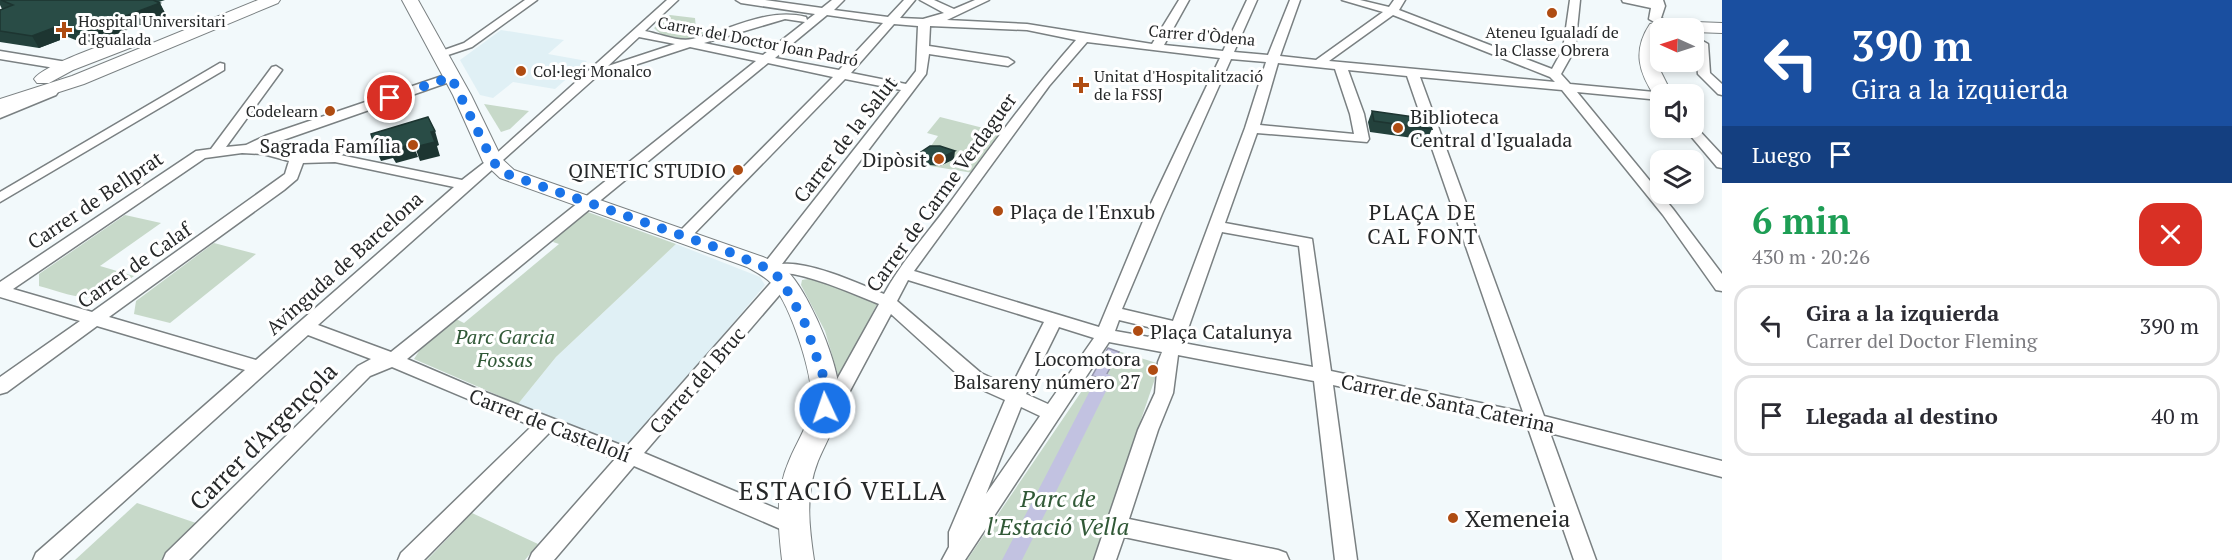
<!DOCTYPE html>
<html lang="es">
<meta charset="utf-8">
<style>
:root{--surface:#fff;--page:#f2f2f3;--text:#2b2b33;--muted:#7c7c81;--line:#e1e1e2}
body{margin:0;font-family:"PT Serif",serif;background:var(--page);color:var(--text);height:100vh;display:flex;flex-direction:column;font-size:22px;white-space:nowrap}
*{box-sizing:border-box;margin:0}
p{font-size:20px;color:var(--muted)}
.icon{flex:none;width:33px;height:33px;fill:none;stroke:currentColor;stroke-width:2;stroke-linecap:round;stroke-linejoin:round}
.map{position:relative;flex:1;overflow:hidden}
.drawer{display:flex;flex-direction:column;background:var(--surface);width:510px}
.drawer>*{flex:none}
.banner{background:#1a4fa0;color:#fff;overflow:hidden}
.needle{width:39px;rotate:273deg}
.fabs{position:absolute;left:1650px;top:18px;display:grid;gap:12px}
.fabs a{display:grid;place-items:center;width:54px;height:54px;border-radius:12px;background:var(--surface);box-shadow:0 3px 9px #0003;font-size:30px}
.pin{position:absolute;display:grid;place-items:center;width:51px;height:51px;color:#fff;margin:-26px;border:3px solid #fff;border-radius:50%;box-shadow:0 2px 6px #0007}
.me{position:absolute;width:66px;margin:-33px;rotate:357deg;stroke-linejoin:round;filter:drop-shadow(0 0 4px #0008)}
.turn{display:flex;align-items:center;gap:21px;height:126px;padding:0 30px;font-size:27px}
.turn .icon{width:78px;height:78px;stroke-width:2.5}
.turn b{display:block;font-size:42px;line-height:51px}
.then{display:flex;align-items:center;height:57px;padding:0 30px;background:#0003;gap:12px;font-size:22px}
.round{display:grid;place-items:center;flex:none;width:63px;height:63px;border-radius:18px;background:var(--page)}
.overview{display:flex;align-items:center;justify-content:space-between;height:102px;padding:0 30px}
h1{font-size:36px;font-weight:700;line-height:45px;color:#1e9e55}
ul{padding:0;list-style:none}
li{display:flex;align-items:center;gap:18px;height:81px;margin:0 12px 9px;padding:0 18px;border:3px solid var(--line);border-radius:18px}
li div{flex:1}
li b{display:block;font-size:22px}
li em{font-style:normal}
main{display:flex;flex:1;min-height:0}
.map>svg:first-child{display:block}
</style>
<main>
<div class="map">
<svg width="1722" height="560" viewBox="0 0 1722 560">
<rect width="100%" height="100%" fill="#f2f9fb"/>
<g fill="#e0f0f5">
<path d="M501 30 564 40 548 54 587 61 555 89 513 82 493 98 480 95 460 60Z"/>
<path d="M676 244 760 277 765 285 629 447 518 404 556 357Z"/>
</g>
<g fill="#c7d9c9">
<path d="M670 15 695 18 696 30 711 34C693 39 668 44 654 28Z"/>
<path d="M484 104 529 111 510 129 501 132Z"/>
<path d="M940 117 1003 133 973 173 918 164 938 136 927 133Z"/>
<path d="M585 211 676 244 556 357 518 404 414 359 421 348 456 319 464 323 559 244 553 242 566 225Z"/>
<path d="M125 215 161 223 100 266 134 276C92 307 86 299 39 286V274Z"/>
<path d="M214 243 256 254 170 323 134 314 136 301Z"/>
<path d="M813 278 877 304 841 376 838 375 825 331 801 285 802 280Z"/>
<path d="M1108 348 1160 364 1093 560H967L1092 376Z"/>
<path d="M137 503 199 524 163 560H75Z"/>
<path d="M472 513 538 544 525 560H427Z"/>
</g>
<path fill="#c2c2e1" stroke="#9394aa" stroke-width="1.5" d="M1108 348 1119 352 1104 379 1092 376Z"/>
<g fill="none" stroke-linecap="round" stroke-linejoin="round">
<path fill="#c2c2e1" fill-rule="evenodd" d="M1104 373 1110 375 1112 379 1022 560H1002L1096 379 1098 375Z"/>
<g stroke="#7a8082" stroke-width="3">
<g id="street">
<path d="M525 0H537L472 47 439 58 433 54 464 43Z"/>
<path d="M667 0H678L645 31C659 34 679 42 692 39 730 31 766 7 806 17L807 20 815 14 741 3 736 0H765L822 8 832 0H844L834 10 888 17 904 0H915L900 18 923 19 944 13 920 0H934L954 9 975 0H989L947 20 1027 24 1152 44 1179 0H1189L1164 45 1223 51 1247 0H1257L1234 52 1268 55 1290 0H1300L1280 56 1316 60 1383 12 1342 0H1360L1389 7 1394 0H1405L1399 10 1552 69 1563 49 1570 0H1580L1575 49 1561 74 1570 84 1665 93 1660 94V100L1577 92 1673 209 1722 274V291L1716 290 1663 215 1562 90 1420 77 1544 416 1722 461V477L1550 433 1596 560H1574L1528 428 1333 385 1357 560H1335L1314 381 1178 355 1173 393 1158 430 1129 519 1278 550 1286 553 1289 560H1233L1124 537 1116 560H1094L1138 430 1155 393 1158 362 1162 352 1109 342 965 560H942L949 547V532L1005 400 967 383 891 314 844 402C836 409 831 416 819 412L816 407 830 392 879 304C851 293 823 280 793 274 784 272 775 276 765 274L763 270 767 260 901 90 845 79 689 239 683 241 675 236 833 77 768 63 407 359 475 388 626 447 776 277H788L790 281 788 285 644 453 801 519 804 525 801 531 793 534 785 531 634 466 554 560H529L532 553 615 459 549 433 424 560H398L401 553 532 426 392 367 370 376 189 560H163L166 553 358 366 371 359 308 335 59 560H33L36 553 245 370 97 326 7 392 0 394V377L80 321 0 297V282L196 151 211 149 272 67 276 66 282 70 226 147 246 145 265 136 451 73 455 74 457 77 455 80 266 146 297 155 335 154 462 180 498 152ZM827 15 883 23 839 70 775 58ZM1393 15 1550 77 1555 82 1329 61ZM785 19 805 22 763 55 704 43ZM894 24 918 26 916 71 906 84 851 73ZM930 26 1027 30 1076 40C1030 92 990 148 949 204 927 234 902 261 884 294 858 283 809 261 782 264L926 74 929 54 1008 66 1014 62 1008 58 929 46ZM639 37 675 44 608 66ZM1087 42 1220 58 1146 214 1099 327 914 271 1049 86ZM690 47 756 61 391 352 318 325 595 78ZM1231 59 1266 62 1245 128 1173 321 1122 309 1162 214ZM1278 63 1335 69 1350 114 1354 134 1260 125ZM1348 70 1407 76 1523 412 1331 371 1312 239 1225 223 1257 133 1367 142 1369 139 1364 114ZM242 153 263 154 289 161 285 174 92 312 13 289 205 158ZM335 162 454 187 256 360 109 317 284 190 297 179 303 163ZM1222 232 1299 246 1313 367 1183 343ZM908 280 1044 322 1011 387 981 373 897 301ZM1119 320 1169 332 1166 340 1115 331ZM1059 327 1094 338 1048 404 1026 394ZM1021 407 1040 416 986 494Z"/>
<path d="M1622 0H1663L1665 6 1661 18 1679 28H1665L1649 19 1651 8 1623 2Z"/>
<path d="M1694 36 1708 44 1710 73 1722 84V95L1718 94 1698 74Z"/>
<path d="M0 51 67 62 73 66 67 70 0 59Z"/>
<path d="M220 63 224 64V70L0 202V192Z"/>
<path d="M52 88 58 92 56 95 0 118V109Z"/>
<path d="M1694 125 1722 155V168L1717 167 1684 128H1694Z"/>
</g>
</g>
<g stroke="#7a8082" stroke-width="2">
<g id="secondary">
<path d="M258 0H280L278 3 84 84 0 111V99L72 76Z"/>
<path d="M402 0H418L471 95 502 159 514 170 763 257C772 261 783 266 790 274 812 299 846 377 839 410 835 428 825 444 818 461 805 494 809 526 814 560H782C778 526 775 493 789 461 796 443 809 425 811 406 815 378 791 307 773 285 766 277 756 272 747 267L500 178 483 162 453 95Z"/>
<path d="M1669 21 1722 23V33L1694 32V28H1660L1656 46V62L1672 94H1660V99L1656 98C1639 73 1632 51 1650 24Z"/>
<path d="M129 37 135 38 138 42 135 46 73 70 49 83H37L34 79C44 65 111 41 129 37Z"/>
</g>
</g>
<use href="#street" fill="#fff" fill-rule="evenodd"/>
<use href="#secondary" fill="#fff" fill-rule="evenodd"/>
</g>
<g fill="#23413c">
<path d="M0 0H165L159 2 166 15 88 45 68 37 39 48 0 42V10L2 9 0 5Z"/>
<path d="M1372 111 1432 129 1427 140 1370 132 1368 122Z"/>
<path d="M921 152 954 159 940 166 930 165 921 160Z"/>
</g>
<g fill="#1d3531">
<path d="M160 3 166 15 88 45 81 33Z"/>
<path d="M61 25 68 37 39 48 32 36Z"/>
<path d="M435 131 439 145 437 146 440 156 420 161 415 147 431 132Z"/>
<path d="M388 144H413L418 157 396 163 393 158 381 161 375 147Z"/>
<path d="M955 151 954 159 940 166 941 158Z"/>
</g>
<g fill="#294c46" stroke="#1d3531" stroke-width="1.5">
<path d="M1 0H153L160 3 81 33 61 25 32 36 0 31V10L13 5Z"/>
<path d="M1372 111 1428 119 1432 129 1374 121Z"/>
<path d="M428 117 435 131 431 132 435 142 415 147 413 144 390 150 388 144 375 147 371 134Z"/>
<path d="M930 146H940L955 151 941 158H931L921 152Z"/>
</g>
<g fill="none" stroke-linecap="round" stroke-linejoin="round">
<path stroke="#1a73e8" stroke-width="10" stroke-dasharray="0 18" d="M390 98 451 77 493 162 507 174 729 252 771 270 782 281 804 321 825 381V408"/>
</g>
<g fill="#af4c12" stroke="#fff" stroke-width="2">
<circle cx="1552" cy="13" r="6"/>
<path d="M61 21h6v6h6v6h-6v6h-6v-6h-6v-6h6z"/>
<circle cx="521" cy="71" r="6"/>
<path d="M1078 76h6v6h6v6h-6v6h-6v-6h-6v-6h6z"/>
<circle cx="330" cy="111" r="6"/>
<circle cx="1398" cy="128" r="6"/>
<circle cx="413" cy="145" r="6"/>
<circle cx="939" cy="159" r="6"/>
<circle cx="738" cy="170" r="6"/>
<circle cx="998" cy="211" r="6"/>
<circle cx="1138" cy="331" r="6"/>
<circle cx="1153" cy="370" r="6"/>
<circle cx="1453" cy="518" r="6"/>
</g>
<g text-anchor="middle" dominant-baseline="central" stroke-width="6" stroke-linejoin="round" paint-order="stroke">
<g font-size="16" fill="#262829" stroke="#fff" text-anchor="start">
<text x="78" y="21">Hospital Universitari<tspan x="78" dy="18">d'Igualada</tspan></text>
<text x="1552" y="32" text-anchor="middle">Ateneu Igualadí de<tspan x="1552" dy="18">la Classe Obrera</tspan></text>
<text x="533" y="71">Col·legi Monalco</text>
<text x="1094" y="76">Unitat d'Hospitalització<tspan x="1094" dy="18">de la FSSJ</tspan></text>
<text x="318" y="111" text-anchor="end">Codelearn</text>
</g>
<g font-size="16" fill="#262829" stroke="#fff">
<text transform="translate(1202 35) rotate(5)">Carrer d'Òdena</text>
<text transform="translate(758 41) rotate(11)">Carrer del Doctor Joan Padró</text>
</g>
<g font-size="20" fill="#262829" stroke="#fff" text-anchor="end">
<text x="1410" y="116" text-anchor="start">Biblioteca<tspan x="1410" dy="23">Central d'Igualada</tspan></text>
<text x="401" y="145">Sagrada Família</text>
<text x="927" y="159">Dipòsit</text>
<text x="726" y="170">QINETIC STUDIO</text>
<text x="1010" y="211" text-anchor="start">Plaça de l'Enxub</text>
<text x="1150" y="331" text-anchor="start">Plaça Catalunya</text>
<text x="1141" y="358">Locomotora<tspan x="1141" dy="23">Balsareny número 27</tspan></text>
</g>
<g font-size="20" fill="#262829" stroke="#fff">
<text transform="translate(845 139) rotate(-52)">Carrer de la Salut</text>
<text transform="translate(941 192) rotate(-54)">Carrer de Carme Verdaguer</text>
<text transform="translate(95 200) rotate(-34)">Carrer de Bellprat</text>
<text transform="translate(344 263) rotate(-42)">Avinguda de Barcelona</text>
<text transform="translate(134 265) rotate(-35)">Carrer de Calaf</text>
<text transform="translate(697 380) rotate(-49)">Carrer del Bruc</text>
<text transform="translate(1448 403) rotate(12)">Carrer de Santa Caterina</text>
<text transform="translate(550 425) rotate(21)">Carrer de Castellolí</text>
</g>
<g font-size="20" font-style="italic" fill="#315937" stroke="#fff">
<text x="505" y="336">Parc Garcia<tspan x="505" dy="23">Fossas</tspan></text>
</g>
<g font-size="21" letter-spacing="1.5" fill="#262829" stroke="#fff">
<text x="1423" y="212">PLAÇA DE<tspan x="1423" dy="24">CAL FONT</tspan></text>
</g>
<g font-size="24" fill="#262829" stroke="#fff">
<text transform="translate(263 436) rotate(-45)">Carrer d'Argençola</text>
</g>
<g font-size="24" font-style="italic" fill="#315937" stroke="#fff">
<text x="1058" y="498">Parc de<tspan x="1058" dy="28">l'Estació Vella</tspan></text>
</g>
<g font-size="24" fill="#262829" stroke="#fff" text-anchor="start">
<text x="1465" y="518">Xemeneia</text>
</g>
<g font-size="26" letter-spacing="1.5" fill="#262829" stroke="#fff">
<text x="843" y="490">ESTACIÓ VELLA</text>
</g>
</g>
</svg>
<div class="fabs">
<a><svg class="needle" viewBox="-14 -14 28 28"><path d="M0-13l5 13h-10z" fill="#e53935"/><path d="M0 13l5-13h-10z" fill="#7c7c81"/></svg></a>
<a><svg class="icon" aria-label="sound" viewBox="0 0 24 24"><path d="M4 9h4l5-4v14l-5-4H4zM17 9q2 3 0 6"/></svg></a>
<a><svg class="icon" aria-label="layers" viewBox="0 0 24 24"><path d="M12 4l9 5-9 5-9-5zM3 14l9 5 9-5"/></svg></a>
</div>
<div class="pin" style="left:390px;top:98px;background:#d93025"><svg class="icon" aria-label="arrive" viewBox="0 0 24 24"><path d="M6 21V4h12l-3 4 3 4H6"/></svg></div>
<svg class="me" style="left:825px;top:408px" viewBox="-20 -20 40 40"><circle r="17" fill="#1a73e8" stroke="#fff" stroke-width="3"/><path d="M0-11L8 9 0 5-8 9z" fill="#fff"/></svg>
</div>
<section class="drawer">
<div class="banner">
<div class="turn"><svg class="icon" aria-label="left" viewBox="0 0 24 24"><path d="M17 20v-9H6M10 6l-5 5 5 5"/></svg><div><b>390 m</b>Gira a la izquierda</div></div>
<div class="then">Luego<svg class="icon" aria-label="arrive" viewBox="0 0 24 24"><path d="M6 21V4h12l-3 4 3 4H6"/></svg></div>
</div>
<div class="overview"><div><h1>6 min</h1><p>430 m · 20:26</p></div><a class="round" style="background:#d93025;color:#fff"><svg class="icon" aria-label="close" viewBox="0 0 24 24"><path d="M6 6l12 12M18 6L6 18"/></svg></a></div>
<ul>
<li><svg class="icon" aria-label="left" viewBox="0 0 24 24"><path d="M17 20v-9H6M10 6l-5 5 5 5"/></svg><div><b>Gira a la izquierda</b><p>Carrer del Doctor Fleming</p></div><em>390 m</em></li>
<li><svg class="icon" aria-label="arrive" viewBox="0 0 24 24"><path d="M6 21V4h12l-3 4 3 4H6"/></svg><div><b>Llegada al destino</b></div><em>40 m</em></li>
</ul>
</section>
</main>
